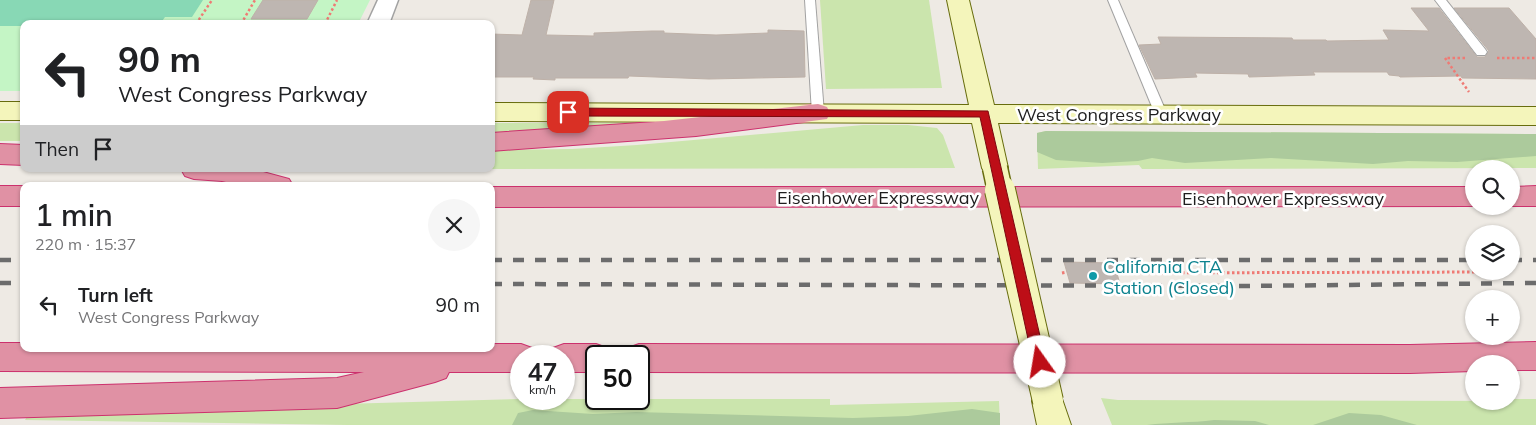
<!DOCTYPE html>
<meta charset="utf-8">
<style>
:root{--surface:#fff;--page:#f6f6f6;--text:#202124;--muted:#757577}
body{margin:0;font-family:Mulish,sans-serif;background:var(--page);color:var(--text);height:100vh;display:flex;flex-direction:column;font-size:19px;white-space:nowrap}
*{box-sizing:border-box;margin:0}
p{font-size:16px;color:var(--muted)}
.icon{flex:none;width:28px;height:28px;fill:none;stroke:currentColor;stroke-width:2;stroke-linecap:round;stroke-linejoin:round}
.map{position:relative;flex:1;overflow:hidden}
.details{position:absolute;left:20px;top:182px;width:475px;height:170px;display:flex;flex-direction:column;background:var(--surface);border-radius:10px;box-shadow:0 1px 4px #0004}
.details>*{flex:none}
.banner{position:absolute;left:20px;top:20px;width:475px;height:152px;border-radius:10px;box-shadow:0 1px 4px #0004;background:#fff;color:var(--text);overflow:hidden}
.buttons{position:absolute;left:1465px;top:160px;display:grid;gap:10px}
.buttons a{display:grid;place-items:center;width:55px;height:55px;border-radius:50%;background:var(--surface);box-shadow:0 1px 4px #0004;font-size:25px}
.speed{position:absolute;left:510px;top:345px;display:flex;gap:10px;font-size:25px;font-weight:700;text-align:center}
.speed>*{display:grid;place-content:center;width:65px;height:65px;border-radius:50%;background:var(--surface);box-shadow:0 1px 4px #0004;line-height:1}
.speed small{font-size:12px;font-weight:400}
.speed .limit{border:2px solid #111;border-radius:8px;background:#fff;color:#111}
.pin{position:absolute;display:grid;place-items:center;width:42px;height:42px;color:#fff;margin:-21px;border-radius:10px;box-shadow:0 2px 8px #0006}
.me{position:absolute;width:55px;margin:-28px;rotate:347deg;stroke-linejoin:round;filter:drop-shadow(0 0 4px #0008)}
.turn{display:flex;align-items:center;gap:18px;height:105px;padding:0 15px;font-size:22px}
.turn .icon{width:65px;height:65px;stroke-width:2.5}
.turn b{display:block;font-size:35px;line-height:42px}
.then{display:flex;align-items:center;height:48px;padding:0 15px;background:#0003;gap:10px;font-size:19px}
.round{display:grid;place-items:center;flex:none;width:52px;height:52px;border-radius:26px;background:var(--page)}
.headline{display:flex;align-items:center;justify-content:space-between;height:85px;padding:0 15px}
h1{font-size:30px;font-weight:600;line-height:38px}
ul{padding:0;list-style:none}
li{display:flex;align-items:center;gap:15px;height:75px;padding:0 15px}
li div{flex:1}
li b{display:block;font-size:19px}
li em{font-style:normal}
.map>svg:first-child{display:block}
</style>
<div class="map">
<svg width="1536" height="425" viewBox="0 0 1536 425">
<rect width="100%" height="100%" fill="#eeeae4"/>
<g fill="#cbe5ad">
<path d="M820 0H929L942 88 826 89Z"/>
<rect x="0" y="123" width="24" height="18"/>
<path d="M491 123H628L627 127 491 135Z"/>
<path d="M863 125H908L937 128 943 135 955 168 491 169V150L572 149 637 145Z"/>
<path d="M1046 131 1536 134V168L1142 169 1139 165 1038 169 1037 133Z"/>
<path d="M1101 398 1118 400 1511 401V399H1536V425H1112Z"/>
<path d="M519 399H830V405L999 401 1000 425H347L25 420 29 413Z"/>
</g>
<g fill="#acca9c">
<path d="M1046 131 1536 134V156L1457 162 1408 161 1373 164 1271 158 1185 163 1152 158 1138 161 1102 163 1056 160 1037 152V133Z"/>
<path d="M972 409 1000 413V425H512L518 413 533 410 593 414 636 412 853 418 908 416Z"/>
<path d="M1349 413 1381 415 1417 425H1313Z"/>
<path d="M1214 420 1255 421 1269 425H1147C1169 422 1191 423 1214 420Z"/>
</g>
<path fill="#c4f5c5" d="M0 0H370L358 24H24V91H0Z"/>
<path fill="#88d8b5" d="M0 0H203L192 17H165L160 24H24V26H0Z"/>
<g fill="#beb6b1" stroke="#beb1a8">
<path d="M263 0H318L307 19H251Z"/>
<path d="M531 0H554L546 35 594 36V33L652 31H664V33L716 35 768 33V30L804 31 805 77 709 79 629 76 628 78H555V80L533 79 534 77H491V34L522 35Z"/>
<path d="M1411 8H1439L1477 57H1485L1489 51 1454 8H1509L1536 39V79L1462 78 1461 76 1400 77 1399 76 1389 75 1387 72H1313L1315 75 1249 77 1248 74 1195 73 1197 77 1155 79 1139 45 1161 44 1158 37 1292 38 1293 40H1326L1327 41 1389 40 1383 30 1429 31Z"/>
<path d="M1064 262 1114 263 1120 284 1070 283Z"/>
</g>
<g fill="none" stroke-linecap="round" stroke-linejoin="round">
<g stroke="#a2a2a2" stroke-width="2">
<g id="lane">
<path d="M805 0H815L824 113 818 117 812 113Z"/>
<path d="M1108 0H1118L1167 114 1165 117 1161 118 1155 114Z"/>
<path d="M1435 0H1446L1485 49 1487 52 1485 55H1477Z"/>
</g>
</g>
<g stroke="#a2a2a2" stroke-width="3">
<path id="street" d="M378 0H398L389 24H367Z"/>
</g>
<g stroke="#676c0d" stroke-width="2">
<g id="secondary">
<path d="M947 0H969L994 105 1536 107V125L998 123 1008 168 1004 175 995 178 986 175 982 168 972 123 491 121V103L969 105Z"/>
<rect x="0" y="102" width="24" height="18"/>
<path d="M1048 386 1059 390 1071 425H1037L1032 401 1037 390Z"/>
</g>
</g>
<g stroke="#cc316d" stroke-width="2">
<g id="highway">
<path d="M818 104 827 107 830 113 827 119 696 136 491 151V133L655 122Z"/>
<path d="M0 144 24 145V165L0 164Z"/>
<path d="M181 169H252L289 179 293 186H242L222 181 194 179 185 176Z"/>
<path d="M0 186H26H24V206H0Z"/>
<path d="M1536 186V206H1507H1511V187Z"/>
<path d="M491 187H1474V206H1478L491 207Z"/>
<path d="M1536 342V370H1511V364H1474V371L1410 373 639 372V356H624L628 348 639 344 1410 345Z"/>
<path d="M0 343H24V349H491V344H521L532 348 536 356H521V372H449L446 378 435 382 337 408 0 418V388L337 378 364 372 0 371Z"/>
<path d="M564 344H596L607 348 611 356H596V372H564V356H549L553 348Z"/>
</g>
</g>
<g stroke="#ef7a74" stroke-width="2.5" stroke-dasharray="2.5 2.5" stroke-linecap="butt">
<path d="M196 24 212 0"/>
<path d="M241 24 255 0"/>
<path d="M325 24 337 0"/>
<path d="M1465 58H1445L1469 92"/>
<path d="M1497 58H1536"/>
</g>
<g stroke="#ef7a74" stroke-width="3" stroke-dasharray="2.5 2.5" stroke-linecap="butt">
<path d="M1062 273 1067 272"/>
<path d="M1117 273 1490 272"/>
</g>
<use href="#lane" fill="#fff" fill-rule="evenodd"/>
<use href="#street" fill="#fff" fill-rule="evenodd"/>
<use href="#secondary" fill="#f4f5bb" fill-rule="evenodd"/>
<use href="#highway" fill="#e091a4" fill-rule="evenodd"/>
<g stroke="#6c6c6c" stroke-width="4.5" stroke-dasharray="11 11" stroke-linecap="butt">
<path d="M0 260H24"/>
<path d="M491 260H1474"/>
<path d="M1511 260H1536"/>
<path d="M0 283H24"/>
<path d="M491 284 1245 286 1536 283"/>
</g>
<g stroke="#676c0d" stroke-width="27" stroke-linecap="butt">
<path id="secondary-bridge-far1" d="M995 168 1000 191"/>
</g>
<g stroke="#676c0d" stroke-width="32" stroke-linecap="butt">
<path id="secondary-bridge" d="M1000 190 1048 401"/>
</g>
<use href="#secondary-bridge-far1" stroke="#f4f5bb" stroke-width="24"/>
<use href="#secondary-bridge" stroke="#f4f5bb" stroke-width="30"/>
</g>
<path fill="#bd0e17" stroke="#7b090f" d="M568 108 988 111 1046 362 1044 366 1040 368 1035 366 1033 362 980 117 568 116 563 112Z"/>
<circle fill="#0f9aa8" stroke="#fff" stroke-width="2" cx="1093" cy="276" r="5"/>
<g text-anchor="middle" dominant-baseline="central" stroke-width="5" stroke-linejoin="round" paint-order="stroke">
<g font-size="18" fill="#1e1e1e" stroke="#fff">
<text x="1119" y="114">West Congress Parkway</text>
<text x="878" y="197">Eisenhower Expressway</text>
<text x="1283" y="198">Eisenhower Expressway</text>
</g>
<g font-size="18" fill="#0d838f" stroke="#fff" text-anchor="start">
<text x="1103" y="266">California CTA<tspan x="1103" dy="21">Station (Closed)</tspan></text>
</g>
</g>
</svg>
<div class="buttons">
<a><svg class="icon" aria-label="search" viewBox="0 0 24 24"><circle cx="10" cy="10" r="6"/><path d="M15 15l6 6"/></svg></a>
<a><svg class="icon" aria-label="layers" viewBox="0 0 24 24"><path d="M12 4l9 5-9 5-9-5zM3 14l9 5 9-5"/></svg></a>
<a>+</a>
<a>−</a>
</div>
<div class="speed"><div>47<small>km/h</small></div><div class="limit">50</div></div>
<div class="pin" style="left:568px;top:112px;background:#d93025"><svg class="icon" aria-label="arrive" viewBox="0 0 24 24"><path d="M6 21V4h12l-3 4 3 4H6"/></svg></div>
<svg class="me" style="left:1040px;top:362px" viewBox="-20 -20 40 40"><circle r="19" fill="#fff"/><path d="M0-13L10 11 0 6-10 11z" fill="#bd0e17"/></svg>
<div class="banner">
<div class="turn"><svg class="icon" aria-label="left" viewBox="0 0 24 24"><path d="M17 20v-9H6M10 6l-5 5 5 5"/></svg><div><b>90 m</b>West Congress Parkway</div></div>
<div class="then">Then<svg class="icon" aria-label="arrive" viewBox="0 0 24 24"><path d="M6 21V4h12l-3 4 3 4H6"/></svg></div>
</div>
<section class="details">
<div class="headline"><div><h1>1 min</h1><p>220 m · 15:37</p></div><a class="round"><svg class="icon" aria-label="close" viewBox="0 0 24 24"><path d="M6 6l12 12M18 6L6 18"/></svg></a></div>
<ul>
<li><svg class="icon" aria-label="left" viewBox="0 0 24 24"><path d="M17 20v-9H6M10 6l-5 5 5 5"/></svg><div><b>Turn left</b><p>West Congress Parkway</p></div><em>90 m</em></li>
</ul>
</section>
</div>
